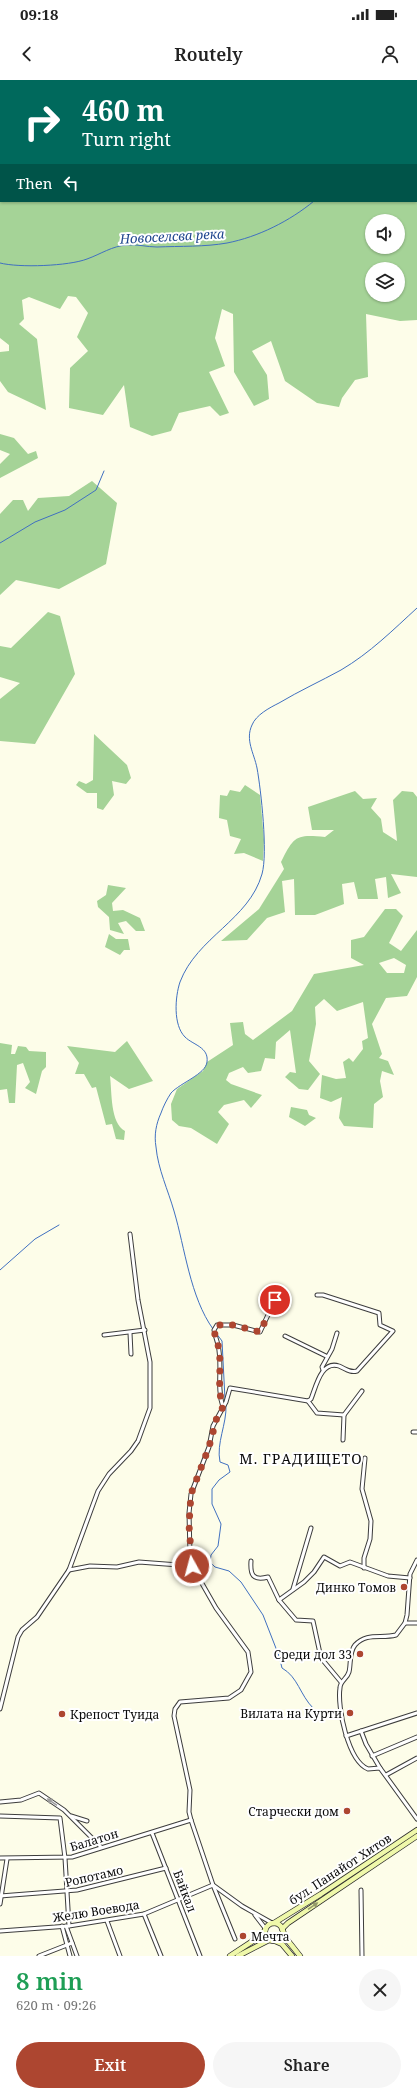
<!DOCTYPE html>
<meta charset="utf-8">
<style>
:root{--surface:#fff;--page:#f6f6f6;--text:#222;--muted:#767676;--accent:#ad4630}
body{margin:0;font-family:"Noto Serif",serif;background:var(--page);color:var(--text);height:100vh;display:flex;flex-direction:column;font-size:15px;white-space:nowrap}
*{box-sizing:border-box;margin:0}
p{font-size:13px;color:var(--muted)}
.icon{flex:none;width:22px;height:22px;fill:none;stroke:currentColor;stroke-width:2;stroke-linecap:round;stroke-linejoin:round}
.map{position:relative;height:1876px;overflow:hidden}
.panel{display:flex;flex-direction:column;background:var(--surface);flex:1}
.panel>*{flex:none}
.banner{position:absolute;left:0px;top:0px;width:417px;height:122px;box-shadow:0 1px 3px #0004;background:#00695c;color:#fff;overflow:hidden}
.buttons{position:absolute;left:365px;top:134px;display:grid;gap:8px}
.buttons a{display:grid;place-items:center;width:40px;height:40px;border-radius:50%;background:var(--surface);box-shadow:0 1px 3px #0004;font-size:20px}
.pin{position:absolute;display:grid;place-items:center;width:34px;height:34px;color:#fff;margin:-17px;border:2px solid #fff;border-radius:50%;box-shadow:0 1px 4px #0007}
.me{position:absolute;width:44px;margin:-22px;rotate:353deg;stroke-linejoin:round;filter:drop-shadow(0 0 3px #0008)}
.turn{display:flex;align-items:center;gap:14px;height:84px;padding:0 16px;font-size:18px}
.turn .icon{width:52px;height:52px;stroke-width:2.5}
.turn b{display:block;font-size:28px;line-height:34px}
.then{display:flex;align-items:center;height:38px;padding:0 16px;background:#0003;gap:8px;font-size:15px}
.round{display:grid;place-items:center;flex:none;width:42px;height:42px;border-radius:21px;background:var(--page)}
.overview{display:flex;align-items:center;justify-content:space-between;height:68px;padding:0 16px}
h1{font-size:24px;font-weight:600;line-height:30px;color:#1e9e55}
.cta{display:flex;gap:8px;margin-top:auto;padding:8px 16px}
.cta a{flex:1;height:46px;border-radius:24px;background:var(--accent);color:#fff;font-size:16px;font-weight:600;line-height:46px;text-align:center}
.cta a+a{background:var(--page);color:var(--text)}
.status{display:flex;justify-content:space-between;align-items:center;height:28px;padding:0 20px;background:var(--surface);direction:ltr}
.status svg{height:11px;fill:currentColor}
header{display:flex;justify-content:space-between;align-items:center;height:52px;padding:0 16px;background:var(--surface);font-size:18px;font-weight:600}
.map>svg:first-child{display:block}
</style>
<div class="status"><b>09:18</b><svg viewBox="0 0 49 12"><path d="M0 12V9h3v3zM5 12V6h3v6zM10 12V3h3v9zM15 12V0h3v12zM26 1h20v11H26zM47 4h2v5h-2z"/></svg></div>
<header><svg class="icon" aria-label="back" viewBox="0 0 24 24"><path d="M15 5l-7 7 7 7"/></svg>Routely<svg class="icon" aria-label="person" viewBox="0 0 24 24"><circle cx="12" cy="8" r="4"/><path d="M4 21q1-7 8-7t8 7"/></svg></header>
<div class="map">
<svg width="417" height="1876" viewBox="0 0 417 1876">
<rect width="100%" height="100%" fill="#fdfde9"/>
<g fill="#a5d397" fill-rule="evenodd">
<path d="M0 0 370 1H1V121H416V1H374L417 0V240L400 241 366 234 368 297 355 300 342 318 339 327 317 323 285 301 271 261 252 271 267 295 269 319 254 326 234 292 233 234 222 229 215 258 225 286 209 292 229 333 220 336 210 326 179 333 171 351 152 356 130 347 124 305 103 335 69 328 70 288 88 271 77 257 88 233 76 217 68 216 60 229 29 217 22 220 24 239 19 244 37 259 46 330 8 312 0 301V272L9 271V265L0 258ZM372 141H398V167H372ZM372 189H398V215H372Z"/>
<path d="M0 354 14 358 28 374 36 371 38 378 0 398V384L10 374 0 370Z"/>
<path d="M92 401 117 423 106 484 59 509 16 500 0 515V434L13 420H23L28 431 38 418 69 416Z"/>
<path d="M48 532 60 536 75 594 35 664 0 661V619L20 603 0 597V566L11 568Z"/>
<path d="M94 654 127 685 131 698 126 704 112 701 114 715 103 730 97 728V713H87L76 705 79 701 86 704 93 700Z"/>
<path d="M245 705 260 715 264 760 263 781 244 773 234 774 241 759 230 756 227 740 219 738 220 715 227 716 230 710 240 712Z"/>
<path d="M355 711 363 719 377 718 371 728 381 739 383 752 397 761 393 720 402 711 413 712 417 717V797L391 794 401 813 388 818 386 797 375 799 378 819H358L354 802 342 804 344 824 315 835H295L294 799 282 801 285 832 267 838 247 860 221 861 259 829 284 789 281 782C294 756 296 754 325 757L334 750H312L308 727Z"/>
<path d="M108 805 126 808 112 823 113 831 123 830 140 838 145 851H136L126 841 118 843 124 854 110 850 109 837 98 827 97 821 106 815Z"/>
<path d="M385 829H396L403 836 389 863 401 871 417 850V897L407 916 386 918 372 944 382 974 379 978 388 981 394 995 382 991 380 1001 383 1017 374 1024 373 1048 344 1046 339 1038 342 1017 331 1022 320 1018 322 995 336 999 346 998 343 982 349 978 353 982 363 969 362 961 368 958 363 922 337 931 324 919 315 927 316 944 309 981 320 994 308 1010 299 1009 285 997 290 992 296 993 290 950 276 962 275 979 265 978 261 991 248 993 243 987 229 993 226 1000 231 1004 262 1015 251 1028 244 1020 224 1025 218 1032 229 1044 217 1064 191 1048 179 1046 172 1040 171 1024 177 1009 203 991 207 982 233 965 230 943 243 942 245 954 253 960 292 931 314 894 364 885 351 878V860L364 857ZM394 878 406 885 404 893H387L379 883Z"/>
<path d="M109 854 116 859H128L130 870H124L120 875 105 867Z"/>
<path d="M127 961 153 1001 129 1009 110 996C112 1012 110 1043 125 1051L124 1060 116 1059 112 1044 106 1045 96 1007 92 1008 84 994H75L79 983 67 966 115 972Z"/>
<path d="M0 963 12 965 11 974H15L18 966 26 967 29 971 46 972V987L42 991 36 1014 25 1008 30 1002 23 983 17 985 15 1023H9L7 1009 0 1010Z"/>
<path d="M291 1027 307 1030 309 1035 316 1038 305 1046 289 1037Z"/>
</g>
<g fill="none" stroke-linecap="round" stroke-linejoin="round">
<g stroke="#4070c0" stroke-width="1">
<path d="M301 1V0"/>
<path d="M0 183C19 188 69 186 87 179 101 174 112 166 127 165 137 164 147 167 157 167 180 166 205 167 227 163 258 157 290 141 314 121"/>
<path d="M0 463 35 442 65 430 96 410 104 391"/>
<path d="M0 1190 35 1159 59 1145"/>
<path d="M213 1249C190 1217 185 1168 174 1131 168 1110 158 1089 156 1067 154 1055 156 1044 161 1033 163 1027 167 1019 171 1013 180 1003 206 994 207 982 209 967 193 965 185 957 173 945 175 917 180 902 197 857 249 840 262 794 268 773 261 710 257 688 254 673 245 660 252 645 256 635 269 628 279 623 299 611 321 601 341 590 370 573 393 550 417 528"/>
<path d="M216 1253 222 1261 225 1319"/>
<path d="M226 1325C227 1344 216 1363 220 1382L228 1385 230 1392 219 1400 212 1409V1424L221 1444 218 1466 211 1475 210 1482 215 1487 229 1491 241 1502 263 1535 279 1576 282 1588C298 1597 300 1615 313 1628"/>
</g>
<g stroke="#3d3d3d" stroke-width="5">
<g id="street">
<path d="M130 1253 131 1274"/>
<path d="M104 1255 145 1250"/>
<path d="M285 1256 326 1276"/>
<path d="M323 1290 322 1287 332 1269 337 1253"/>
<path d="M308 1321 317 1333 344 1335 362 1311"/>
<path d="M223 1327C216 1307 223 1286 218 1265 217 1260 215 1256 214 1250L217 1245H233L260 1252 275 1220"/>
<path d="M413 1352H417"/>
<path d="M343 1360 344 1335"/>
<path d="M417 1480 410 1494 407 1535 405 1543 396 1555C381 1559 367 1552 355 1565 349 1572 351 1584 349 1592 347 1599 340 1601 340 1608 337 1627 348 1681 368 1689L380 1688 417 1739"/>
<path d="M251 1481C250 1495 253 1501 268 1497L279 1520 296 1540 313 1541 321 1578 341 1602"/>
<path d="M364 1488V1478L370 1459 371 1441 362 1409 365 1378"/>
<path d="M69 1490 90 1486 117 1487 139 1482 192 1486"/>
<path d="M293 1509 311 1448"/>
<path d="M279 1520 304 1502 314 1492 324 1477 340 1486 350 1482 388 1496 410 1498"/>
<path d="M405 1543H417"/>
<path d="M0 1629 18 1557 22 1550 37 1537 69 1490 98 1411 109 1394 131 1371 138 1361 150 1328V1282L138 1220 130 1154"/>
<path d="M361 1651 366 1664 380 1688"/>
<path d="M346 1656 417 1633"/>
<path d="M372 1676 417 1657"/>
<path d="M386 1695 417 1678"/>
<path d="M0 1722 21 1720 39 1713 64 1730 101 1767"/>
<path d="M0 1736 60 1738 65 1778 69 1846"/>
<path d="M71 1736 87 1741"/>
<path d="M152 1753 200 1876"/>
<path d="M0 1778 72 1777 191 1740"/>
<path d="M361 1810 362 1876"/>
<path d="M0 1816 77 1810 166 1788"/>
<path d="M0 1824 7 1779"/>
<path d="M144 1834 161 1876"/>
<path d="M255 1835 265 1848"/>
<path d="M107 1841 120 1876"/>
<path d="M62 1846 70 1876"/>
<path d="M66 1846 77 1876"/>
<path d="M0 1851 69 1846 144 1834 213 1805 242 1826 272 1843"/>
<path d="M235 1859 213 1805 191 1740 189 1732 190 1710 174 1636 175 1629 180 1622 229 1618 241 1610 251 1592 248 1572 216 1528 192 1486 190 1474 189 1433 191 1414 209 1367 213 1346 226 1322 230 1308 308 1321 311 1319C316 1307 321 1280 339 1286 346 1289 350 1293 357 1291L393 1251 380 1245 379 1233 323 1215H317"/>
<path d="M39 1876 72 1863"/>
</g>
</g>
<g stroke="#2c2c2c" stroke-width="6">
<g id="secondary">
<path d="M274 1843 321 1814 417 1750"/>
<circle cx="274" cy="1852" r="9"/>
<path d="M282 1849 288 1843 417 1756"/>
<path d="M283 1851 285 1857 300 1876"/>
<path d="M275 1861 282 1864 292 1876"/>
<path d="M230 1876 262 1855 265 1850"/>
<path d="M238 1876 269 1860"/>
</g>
</g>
<use href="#street" stroke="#fff" stroke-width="3"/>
<use href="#secondary" stroke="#eff8aa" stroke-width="4.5"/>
</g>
<defs><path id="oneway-solid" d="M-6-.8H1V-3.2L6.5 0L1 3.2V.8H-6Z"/></defs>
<use fill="#9d9d9d" href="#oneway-solid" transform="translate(52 1722) rotate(-146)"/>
<use fill="#93996a" href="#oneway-solid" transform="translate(313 1826) rotate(-34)"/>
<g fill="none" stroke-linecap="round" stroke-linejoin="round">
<path stroke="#ad4630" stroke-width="7" stroke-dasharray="0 12.6" d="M192 1486 189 1445 191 1414 209 1367 217 1337 223 1327C216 1307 223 1286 218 1265 217 1260 215 1256 214 1250L217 1245H233L260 1252 275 1220"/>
</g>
<g fill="#ad4630" stroke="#fff" stroke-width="1.5">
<circle cx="404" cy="1507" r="4"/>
<circle cx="360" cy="1574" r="4"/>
<circle cx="350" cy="1633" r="4"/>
<circle cx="62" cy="1634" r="4"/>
<circle cx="347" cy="1731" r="4"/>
<circle cx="243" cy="1856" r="4"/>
</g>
<g text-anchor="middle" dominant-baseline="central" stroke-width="4" stroke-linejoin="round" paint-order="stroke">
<g font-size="12" fill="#0a0a0a" stroke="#fff" text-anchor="end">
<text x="396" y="1507">Динко Томов</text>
<text x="352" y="1574">Среди дол 33</text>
<text x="342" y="1633">Вилата на Курти</text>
<text x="70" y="1634" text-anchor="start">Крепост Туида</text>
<text x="339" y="1731">Старчески дом</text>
<text x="251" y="1856" text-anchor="start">Мечта</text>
</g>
<g font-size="12" fill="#0a0a0a" stroke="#fff">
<text transform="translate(94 1760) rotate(-17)">Балатон</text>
<text transform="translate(340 1789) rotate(-33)">бул. Панайот Хитов</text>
<text transform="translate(94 1796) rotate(-13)">Ропотамо</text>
<text transform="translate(185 1811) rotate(69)">Байкал</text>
<text transform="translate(96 1831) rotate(-9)">Желю Воевода</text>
</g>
<g font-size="13" font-style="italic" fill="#20468f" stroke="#fff">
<text transform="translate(172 156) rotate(-3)">Новоселсва река</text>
</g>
<g font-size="14" letter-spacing="1" fill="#0a0a0a" stroke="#fff">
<text x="301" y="1378">М. ГРАДИЩЕТО</text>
</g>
</g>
</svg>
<div class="buttons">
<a><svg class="icon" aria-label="sound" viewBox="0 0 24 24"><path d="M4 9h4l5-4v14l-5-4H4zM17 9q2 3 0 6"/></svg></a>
<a><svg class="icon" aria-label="layers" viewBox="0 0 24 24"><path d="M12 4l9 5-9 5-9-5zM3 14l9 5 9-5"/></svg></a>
</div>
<div class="pin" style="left:275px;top:1220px;background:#d93025"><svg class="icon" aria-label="arrive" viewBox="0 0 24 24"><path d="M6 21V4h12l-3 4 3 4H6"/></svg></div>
<svg class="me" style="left:192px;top:1486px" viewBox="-20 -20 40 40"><circle r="17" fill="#ad4630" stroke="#fff" stroke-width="3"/><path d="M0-11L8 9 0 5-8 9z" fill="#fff"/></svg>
<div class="banner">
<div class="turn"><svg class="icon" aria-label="right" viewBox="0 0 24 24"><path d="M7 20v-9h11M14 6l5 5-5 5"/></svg><div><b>460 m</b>Turn right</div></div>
<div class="then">Then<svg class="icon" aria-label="left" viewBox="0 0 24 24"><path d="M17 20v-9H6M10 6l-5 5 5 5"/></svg></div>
</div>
</div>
<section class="panel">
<div class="overview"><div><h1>8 min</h1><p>620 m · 09:26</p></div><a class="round"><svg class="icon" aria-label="close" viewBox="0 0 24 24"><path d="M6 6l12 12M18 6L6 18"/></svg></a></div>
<div class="cta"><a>Exit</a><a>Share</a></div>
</section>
